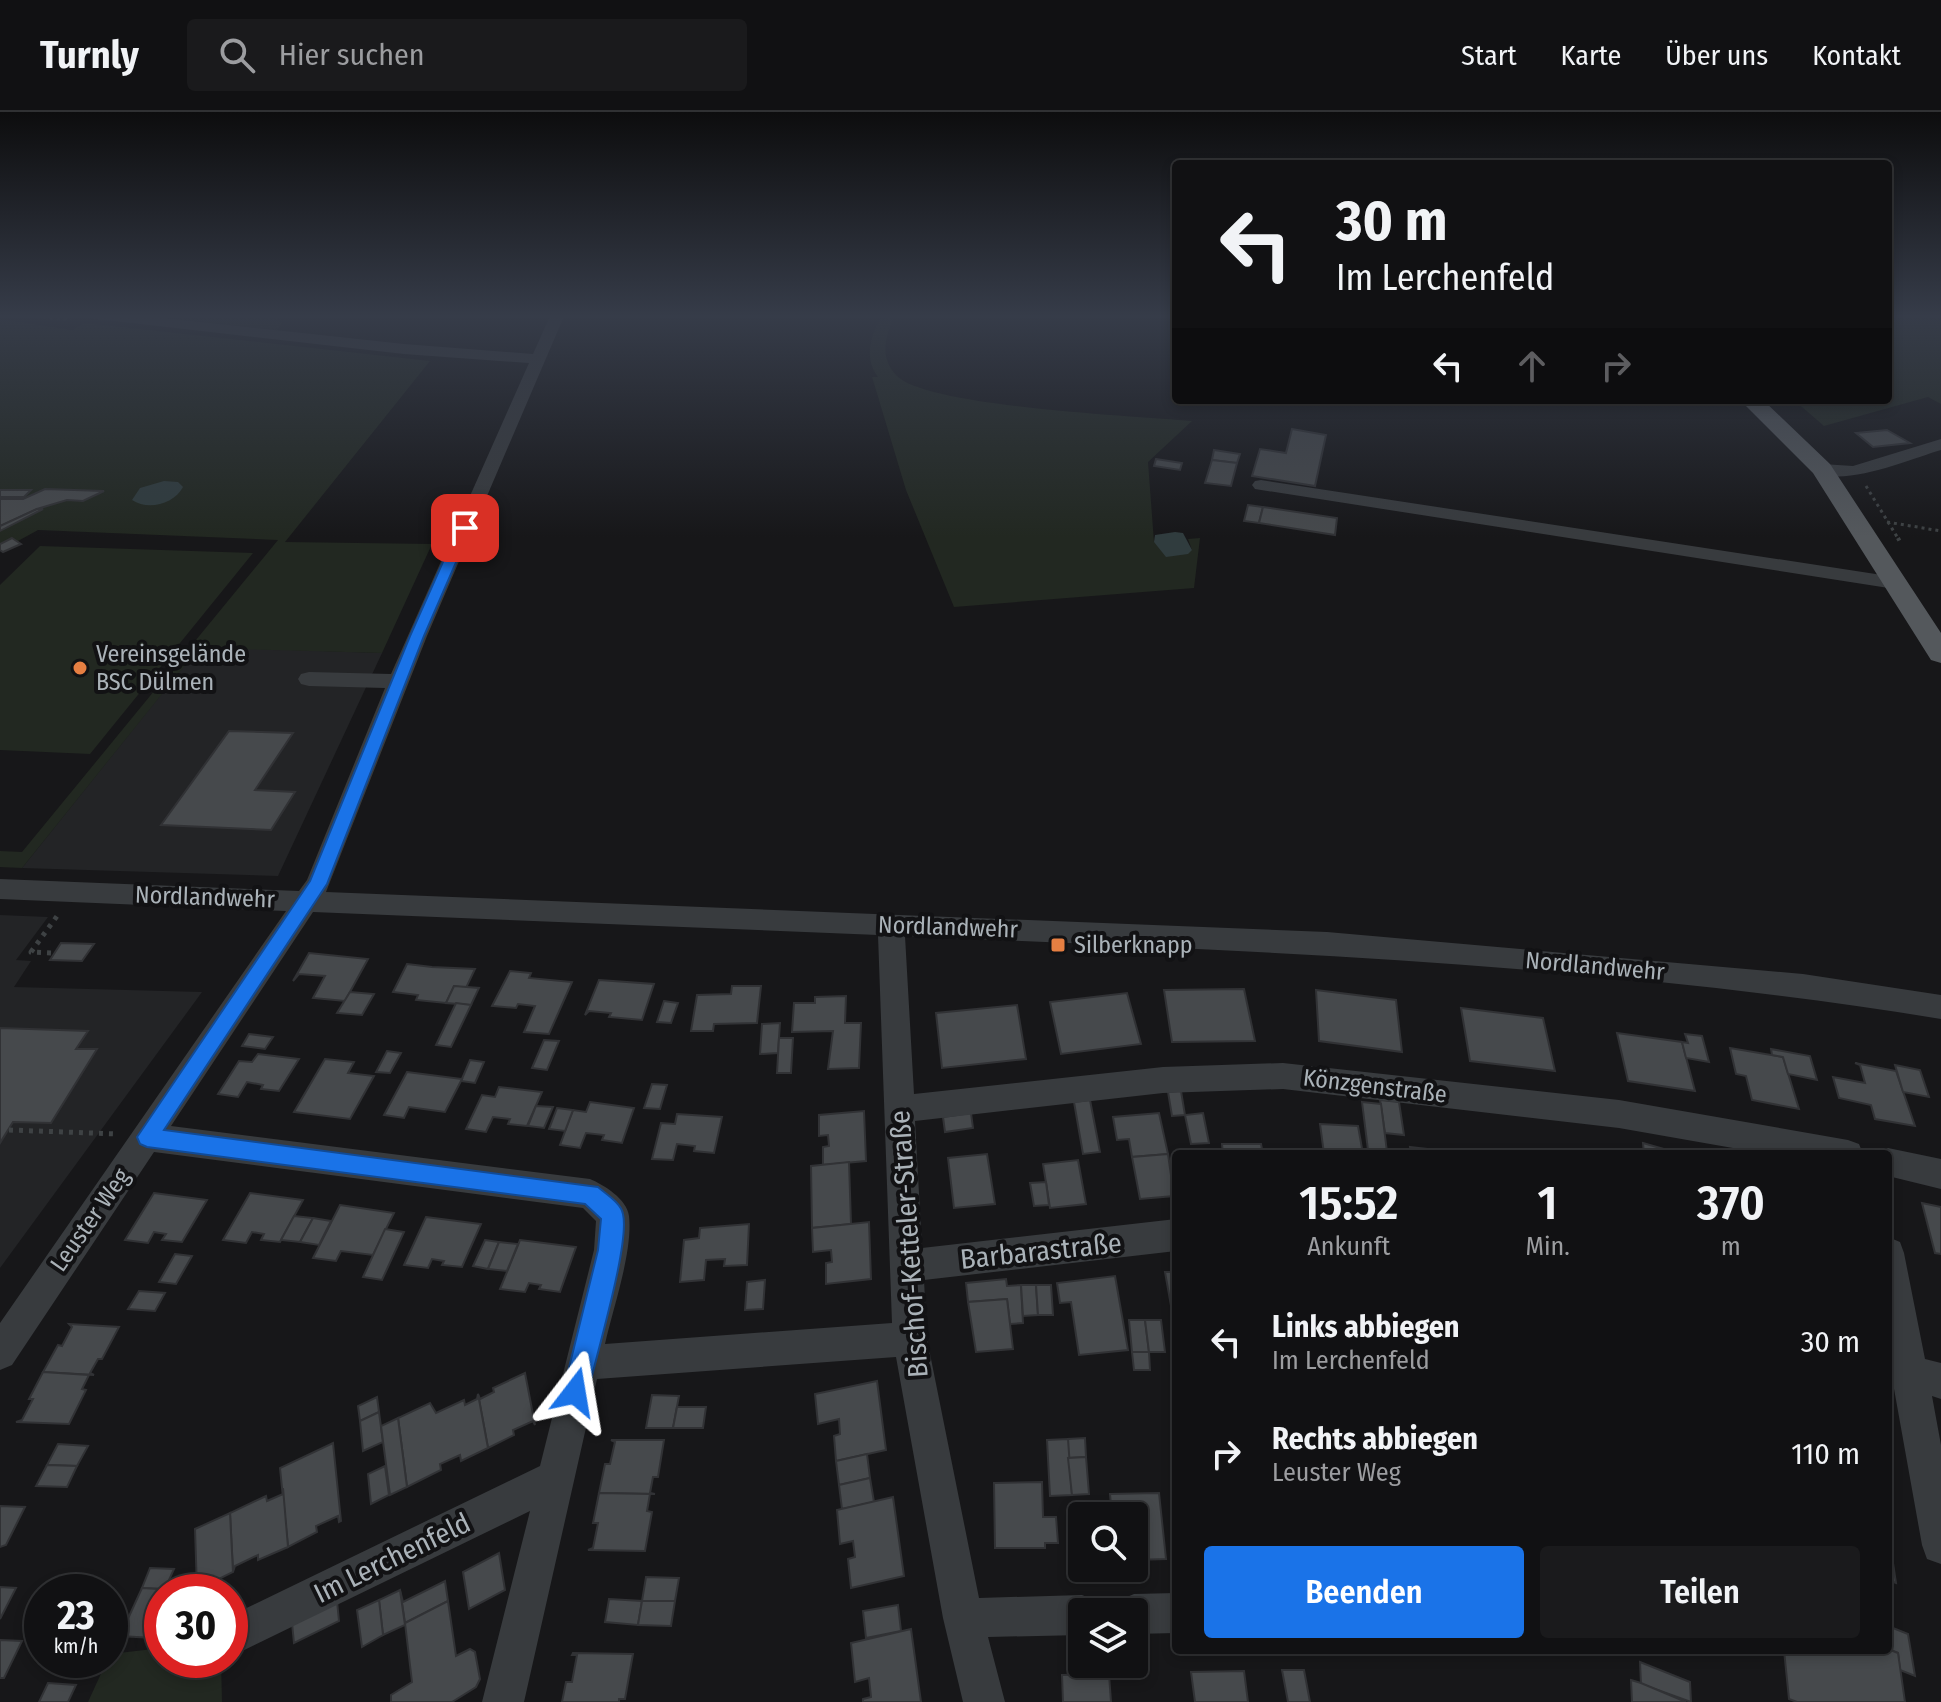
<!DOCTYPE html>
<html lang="de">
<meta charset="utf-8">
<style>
:root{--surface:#111113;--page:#1a1a1c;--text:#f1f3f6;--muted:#9c9da0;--line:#303133;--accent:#1a73e8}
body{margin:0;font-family:"Fira Sans Condensed",sans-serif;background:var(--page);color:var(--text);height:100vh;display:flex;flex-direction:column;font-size:30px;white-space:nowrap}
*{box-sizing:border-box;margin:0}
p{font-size:26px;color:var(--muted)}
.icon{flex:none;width:44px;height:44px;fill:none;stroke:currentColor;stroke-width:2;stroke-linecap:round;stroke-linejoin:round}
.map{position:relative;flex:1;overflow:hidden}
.side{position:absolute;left:1172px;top:1038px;width:720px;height:504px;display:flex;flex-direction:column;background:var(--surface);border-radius:8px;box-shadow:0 4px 12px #0003,0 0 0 2px var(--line)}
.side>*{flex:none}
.top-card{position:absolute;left:1172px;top:48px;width:720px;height:244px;border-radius:8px;box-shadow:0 4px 12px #0003,0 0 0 2px var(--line);background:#111113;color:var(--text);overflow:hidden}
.controls{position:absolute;left:1068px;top:1390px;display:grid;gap:16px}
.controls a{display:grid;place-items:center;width:80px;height:80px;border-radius:8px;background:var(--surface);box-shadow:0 4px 12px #0003,0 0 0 2px var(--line);font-size:40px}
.speed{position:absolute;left:24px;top:1462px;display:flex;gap:16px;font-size:40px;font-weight:700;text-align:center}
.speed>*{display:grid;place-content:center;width:104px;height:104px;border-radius:50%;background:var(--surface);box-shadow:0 4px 12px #0003,0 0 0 2px var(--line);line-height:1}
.speed small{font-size:20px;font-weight:400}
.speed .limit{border:12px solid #d22;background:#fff;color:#111}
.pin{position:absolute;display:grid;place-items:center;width:68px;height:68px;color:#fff;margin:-34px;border-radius:16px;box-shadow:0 4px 12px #0006}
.me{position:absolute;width:88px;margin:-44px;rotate:14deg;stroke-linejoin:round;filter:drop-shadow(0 0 6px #0008)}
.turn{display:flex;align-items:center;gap:28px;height:168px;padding:0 32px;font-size:36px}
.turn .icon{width:104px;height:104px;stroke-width:2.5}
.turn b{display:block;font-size:56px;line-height:68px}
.lanes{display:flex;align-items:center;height:76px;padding:0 32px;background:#0003;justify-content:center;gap:40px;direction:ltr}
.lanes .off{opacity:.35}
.eta{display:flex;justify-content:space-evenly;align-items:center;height:136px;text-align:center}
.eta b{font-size:48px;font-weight:600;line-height:56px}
.primary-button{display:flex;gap:16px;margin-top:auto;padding:16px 32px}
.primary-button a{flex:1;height:92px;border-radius:8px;background:var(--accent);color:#fff;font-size:32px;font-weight:600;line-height:92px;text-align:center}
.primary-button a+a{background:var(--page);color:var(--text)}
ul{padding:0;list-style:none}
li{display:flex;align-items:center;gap:24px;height:112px;padding:0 32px}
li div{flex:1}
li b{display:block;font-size:30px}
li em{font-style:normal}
header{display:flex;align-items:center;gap:48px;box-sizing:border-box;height:112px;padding:0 40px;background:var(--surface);border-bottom:2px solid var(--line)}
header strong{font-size:38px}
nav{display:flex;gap:44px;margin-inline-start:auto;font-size:28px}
.search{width:560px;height:72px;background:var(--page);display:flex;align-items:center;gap:20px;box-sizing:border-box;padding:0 28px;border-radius:8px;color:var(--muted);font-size:30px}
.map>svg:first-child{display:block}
</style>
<header>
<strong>Turnly</strong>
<div class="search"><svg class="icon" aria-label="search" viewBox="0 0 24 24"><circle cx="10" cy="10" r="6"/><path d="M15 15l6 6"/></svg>Hier suchen</div>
<nav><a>Start</a><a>Karte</a><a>Über uns</a><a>Kontakt</a></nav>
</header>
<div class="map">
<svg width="1941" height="1590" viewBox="0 0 1941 1590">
<rect width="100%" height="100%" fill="#171719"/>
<g fill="#232426">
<path d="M199 535 382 541 278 764 22 756Z"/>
<path d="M0 803 48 805 16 848 31 849 14 875 202 880 0 1156Z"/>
</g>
<g fill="#222821">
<path d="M133 202H281L277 208 282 211 277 218Z"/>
<path d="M883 202H895C886 224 878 244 897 264 928 295 1139 304 1192 309L1148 350 1154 430 1192 438 1188 427 1200 426 1194 476 954 495 906 378 873 268 872 265H878C863 246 871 221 883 202Z"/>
<path d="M1888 202H1941V292L1928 285 1824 314 1794 288H1888Z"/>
<path d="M0 207 72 218 85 211 430 249 285 430 432 432 382 541 199 536 22 756 0 755V739L22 740 278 428 38 418 18 429 21 432 3 440 0 438Z"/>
<path d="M40 434 253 441 90 642 0 638V473Z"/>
<path d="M162 1536V1548H221L222 1590H88L110 1542Z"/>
</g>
<g fill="#303c3e">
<path d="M164 369 178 370 183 375C174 392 148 399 132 388L140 376Z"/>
<path d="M1175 420 1183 421 1192 438 1188 442 1166 445 1154 430 1155 423Z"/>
</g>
<g fill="#46494c" stroke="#313235" stroke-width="2">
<path d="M1292 317 1326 323 1315 374 1252 364 1260 337 1286 341Z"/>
<path d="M1887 318 1910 331 1873 335 1856 321Z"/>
<path d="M1214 338 1240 342 1237 351 1212 348Z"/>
<path d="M1156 347 1182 351 1180 358 1154 354Z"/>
<path d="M1212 348 1237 351 1231 374 1205 371Z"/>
<path d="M45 377 104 379 83 389 67 388 37 397 0 414V387H23Z"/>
<path d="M0 378H31L24 385H0Z"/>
<path d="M1248 393 1263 395 1259 411 1244 409Z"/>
<path d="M1263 395 1337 406 1335 423 1259 411Z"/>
<path d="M37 397H43L0 419V414Z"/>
<path d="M12 426 21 432 3 440 0 438V432Z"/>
<path d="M229 619 293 621 255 678 295 680 271 718 161 713Z"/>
<path d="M61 831 94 832 82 849 50 848Z"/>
<path d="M309 841 368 847 345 889 313 886 325 864 299 862 293 869Z"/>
<path d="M407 852 432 855 475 857 466 876 454 874 446 891 416 888 418 883 393 880Z"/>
<path d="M510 859 531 861 529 866 572 870 549 922 524 920 535 894 518 892 516 896 492 894Z"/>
<path d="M599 868 654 872 642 908 609 905 611 901 589 899 585 903Z"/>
<path d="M454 874 479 876 471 893 446 891Z"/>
<path d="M732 874H761L757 911 714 912 713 919H691L697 883 731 882Z"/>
<path d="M1244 877 1255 929 1172 930 1164 878Z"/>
<path d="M1316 878 1396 888 1402 940 1319 929Z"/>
<path d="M350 880 374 882 362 903 337 901Z"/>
<path d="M1127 881 1141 932 1061 942 1050 890Z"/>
<path d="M846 884 845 911H861L859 956 828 957 833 919 792 920 794 891H815V885Z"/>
<path d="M664 889 678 891 671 911 657 910Z"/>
<path d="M456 891 471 893 451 935 436 933Z"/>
<path d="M1017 893 1026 947 942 956 936 901Z"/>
<path d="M1461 896 1543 906 1555 959 1470 949Z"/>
<path d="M780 911 778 941 760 942 762 912Z"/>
<path d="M0 916 88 919 76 937H97L51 1011 13 1010 0 1031Z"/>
<path d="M1617 921 1682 930 1695 979 1628 969Z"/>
<path d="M249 922 273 925 265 937 242 934Z"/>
<path d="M1685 922 1702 924 1709 950 1686 946 1682 930 1688 931Z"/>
<path d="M779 926H793L791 961H777Z"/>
<path d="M544 928 559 929 547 958 532 956Z"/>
<path d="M1730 936 1783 945 1799 997 1752 988 1746 964 1736 962Z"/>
<path d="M1771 937 1810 944 1817 968 1788 962 1783 945 1772 943Z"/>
<path d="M387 939 401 941 390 961 376 960Z"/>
<path d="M258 942 299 947 279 979 261 977 263 973 247 970 238 985 218 982 239 949 252 950Z"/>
<path d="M325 947 354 950 348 961 374 964 350 1007 294 1000Z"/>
<path d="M470 948 484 950 475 971 461 969Z"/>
<path d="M1855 951 1896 959 1915 1014 1875 1007 1871 993 1839 986 1833 965 1865 971 1860 953Z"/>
<path d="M1895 953 1920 958 1929 985 1903 980Z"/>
<path d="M407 960 462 967 445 1000 409 995 404 1006 384 1003Z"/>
<path d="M652 972 667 973 660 997 644 996Z"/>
<path d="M499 975 542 980 527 1014 508 1012 510 1007 493 1005 486 1020 466 1017 482 983 495 985Z"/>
<path d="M1181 979 1185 1003 1172 1004 1168 980Z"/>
<path d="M1090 988 1100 1040 1083 1042 1074 990Z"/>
<path d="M1380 988 1399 990 1404 1023 1385 1021Z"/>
<path d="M590 990 634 996 622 1031 602 1028 604 1023 586 1021 580 1036 560 1033 573 998 586 1000Z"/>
<path d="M1362 990 1381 992 1387 1040 1368 1038Z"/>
<path d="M536 994 553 995 544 1016 528 1014Z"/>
<path d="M557 996 573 998 565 1019 549 1017Z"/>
<path d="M864 999 866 1049 823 1053V1035L829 1034 828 1023 819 1024V1003Z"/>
<path d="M971 1001 973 1016 945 1020 943 1005Z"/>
<path d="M1159 1001 1168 1042 1132 1045 1129 1027 1117 1028 1113 1005Z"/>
<path d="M1203 1001 1209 1031 1191 1032 1185 1003Z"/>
<path d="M677 1002 722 1005 714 1041 694 1039 695 1034 677 1032 673 1048 652 1047 661 1011 675 1012Z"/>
<path d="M1320 1012 1358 1014 1363 1042H1324Z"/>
<path d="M1643 1031 1681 1042H1644Z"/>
<path d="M1222 1032H1261L1263 1042H1223Z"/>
<path d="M1410 1035 1453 1040V1042H1411Z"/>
<path d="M987 1042 995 1092 954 1096 948 1046Z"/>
<path d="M1168 1042 1174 1084 1140 1087 1132 1045Z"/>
<path d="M1078 1048 1086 1092 1050 1096 1043 1052Z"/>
<path d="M849 1050 851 1112 812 1116 811 1054Z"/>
<path d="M1046 1070 1049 1093 1034 1094 1030 1071Z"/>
<path d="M154 1081 207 1088 182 1130 162 1128 166 1122 154 1120 148 1131 125 1128Z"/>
<path d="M250 1081 303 1088 280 1130 261 1128 264 1122 252 1120 246 1131 223 1128Z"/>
<path d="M1922 1091 1941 1095V1142L1935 1141Z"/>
<path d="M340 1093 394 1101 373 1143 341 1139 336 1149 313 1146Z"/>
<path d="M294 1104 313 1106 300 1130 281 1128Z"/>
<path d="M426 1105 481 1112 462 1155 442 1153 444 1149 432 1147 428 1156 404 1153Z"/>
<path d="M313 1106 331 1109 319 1133 300 1130Z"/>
<path d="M869 1110 871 1167 826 1172V1151L832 1150 831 1138 813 1140 812 1116Z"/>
<path d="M749 1112 747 1153 724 1154 725 1147 706 1148 704 1168 680 1170 684 1128 699 1126 700 1116Z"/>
<path d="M385 1117 404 1120 382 1168 363 1165Z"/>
<path d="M485 1128 499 1130 488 1157 473 1154Z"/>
<path d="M520 1128 576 1135 560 1180 539 1177 541 1173 529 1171 525 1180 500 1177Z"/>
<path d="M499 1130 518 1132 507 1159 488 1157Z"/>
<path d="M175 1142 192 1144 176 1172 159 1170Z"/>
<path d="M1165 1160H1176V1205H1173Z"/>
<path d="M1115 1164 1128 1238 1079 1243 1071 1190 1060 1191 1057 1171Z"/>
<path d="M1006 1167 1007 1174 1021 1173 1023 1211 1010 1212 1007 1187 968 1190 966 1171Z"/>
<path d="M765 1168 763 1197 745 1198 747 1170Z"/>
<path d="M1021 1173H1036L1038 1203 1023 1204Z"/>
<path d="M1036 1173H1051L1053 1203H1038Z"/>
<path d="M139 1179 165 1181 155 1199 128 1197Z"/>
<path d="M1007 1187 1013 1237 976 1240 968 1190Z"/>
<path d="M1129 1208H1145L1149 1240H1132Z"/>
<path d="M1145 1208H1161L1165 1240H1149Z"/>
<path d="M69 1212 119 1215 102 1247H98L90 1261 94 1263 43 1260 58 1233 62 1234 72 1215Z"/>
<path d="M1132 1240H1149L1150 1258H1134Z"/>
<path d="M43 1260 89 1263 82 1277 86 1278 69 1312 16 1310 22 1308 33 1287H29Z"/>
<path d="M525 1261 535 1313 533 1309 513 1318 514 1323 488 1336 478 1282 480 1287 494 1280 493 1276Z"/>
<path d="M877 1269 886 1338 836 1349 834 1324 840 1322 839 1307 818 1312 815 1282Z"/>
<path d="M478 1282 488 1336 461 1349 460 1343 440 1352 441 1358 407 1375 398 1306 430 1291 436 1301 464 1288 465 1293 477 1287Z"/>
<path d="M652 1283 679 1284 673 1316H646Z"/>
<path d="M377 1285 379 1300 360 1309 358 1294Z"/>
<path d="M677 1295H706L703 1316H673Z"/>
<path d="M379 1300 383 1330 363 1339 360 1309Z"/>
<path d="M398 1306 407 1375 390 1383 381 1314Z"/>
<path d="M1085 1326 1086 1345 1068 1346V1327Z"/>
<path d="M1068 1327 1072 1383 1050 1384 1047 1328Z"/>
<path d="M611 1328H664L658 1365H653L650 1381 655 1382 599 1381 605 1352H610L615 1330Z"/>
<path d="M333 1331 341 1409 339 1410 338 1404 316 1414 317 1420 288 1435 280 1356Z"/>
<path d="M58 1332 88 1334 77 1354 47 1353Z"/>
<path d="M867 1342 870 1366 839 1373 836 1349Z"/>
<path d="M1086 1345 1089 1382 1072 1383 1068 1346Z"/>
<path d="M47 1353 77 1354 67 1375 36 1374Z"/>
<path d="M385 1354 389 1383 371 1392 368 1362Z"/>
<path d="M870 1366 874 1390 842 1397 839 1373Z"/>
<path d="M1042 1370 1043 1405H1056L1058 1431H1045V1436H995L994 1371Z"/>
<path d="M283 1376 288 1435 258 1448V1443L235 1454 233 1460 230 1401 266 1384 267 1389 283 1382Z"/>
<path d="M599 1381 650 1382 647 1399 652 1400 645 1439 588 1438 593 1436 598 1411H593Z"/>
<path d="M1159 1381 1166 1447 1134 1448V1404H1112L1110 1382Z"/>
<path d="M893 1385 904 1464 851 1476 848 1447 855 1445 853 1429 840 1432 837 1398Z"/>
<path d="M0 1394 25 1395 6 1433 0 1435Z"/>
<path d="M230 1401 233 1460 197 1478 195 1417Z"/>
<path d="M1888 1418 1896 1471 1888 1468Z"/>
<path d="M499 1441 505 1478 469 1497 463 1460Z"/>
<path d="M150 1456 174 1457 165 1477 142 1476Z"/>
<path d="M646 1465 679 1466 675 1489H642Z"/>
<path d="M445 1469 448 1489 405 1511 400 1478 403 1490Z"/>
<path d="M0 1475 16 1476 0 1507Z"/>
<path d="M142 1476 174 1478 162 1480V1505L153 1526 120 1524Z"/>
<path d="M400 1478 405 1513 383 1523 379 1488Z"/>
<path d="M609 1487 642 1489 638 1513 605 1510Z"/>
<path d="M379 1488 383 1523 362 1535 357 1498Z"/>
<path d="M337 1489 339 1509 294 1531 292 1511Z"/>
<path d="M448 1489 456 1544 470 1537 475 1540 480 1567 476 1575 452 1590H391V1583L412 1570 405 1511Z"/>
<path d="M642 1489H675L671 1514 638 1513Z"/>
<path d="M898 1493 901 1519 866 1526 863 1499Z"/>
<path d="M1888 1514 1908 1522 1915 1564 1900 1558 1898 1541 1888 1537Z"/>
<path d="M911 1517 921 1590H863V1587L871 1585 869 1566 855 1570 851 1531Z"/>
<path d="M0 1528 22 1529 4 1566H0Z"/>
<path d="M1888 1537 1898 1541 1905 1590H1797L1789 1587 1784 1538Z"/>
<path d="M573 1541 633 1542 625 1587H619V1590H562L566 1570H572L577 1543H572Z"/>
<path d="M1640 1550 1690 1570 1691 1590 1641 1572Z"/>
<path d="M1282 1558H1304L1310 1590H1288Z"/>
<path d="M1244 1559 1248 1590H1195L1191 1560Z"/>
<path d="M1109 1562 1111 1590H1063L1062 1563Z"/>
<path d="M1631 1568 1641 1571 1686 1590H1632Z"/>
<path d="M48 1571 76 1573 68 1590H39Z"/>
</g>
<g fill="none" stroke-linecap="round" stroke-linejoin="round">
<g stroke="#3e4244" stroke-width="3" stroke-dasharray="3 4" stroke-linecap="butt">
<path d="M8 202 71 208"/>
<path d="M1866 374 1899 428"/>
<path d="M1887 410 1941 419"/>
</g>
<path stroke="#3e4244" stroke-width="4" stroke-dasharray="3 5" stroke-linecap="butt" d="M1898 426 1900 430"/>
<g stroke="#3e4244" stroke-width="5" stroke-dasharray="4 6" stroke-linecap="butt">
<path d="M51 841 31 840 60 800"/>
<path d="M9 1018 118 1022"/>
</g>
<g fill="#383b3e" fill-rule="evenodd">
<path d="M81 202H127L404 232 533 242 551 202H565L427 524 326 780 1327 820 1803 862 1941 883V907C1599 851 1251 839 905 824L914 982 1163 955 1283 951 1619 988 1848 1028 1859 1032 1863 1042H1767L1619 1016 1283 977 1163 981 915 1009 922 1136 1176 1107V1139L924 1168 927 1227 979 1486 1082 1483 1096 1489 1101 1500H1082V1523L988 1525 1005 1590H963L943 1506 896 1245 597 1267 524 1590H482L530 1399 230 1545V1504L540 1354 594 1138 596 1109 583 1096 154 1040 12 1253 0 1258V1211L286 799 0 787V767L299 779 307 768 385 576 309 574 301 572 298 567 301 562 309 560 391 562 529 251 404 242 88 206ZM313 800 878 823 892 1211 605 1232C613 1196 633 1140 629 1104 627 1087 604 1073 590 1067L171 1014Z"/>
<path d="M1941 327V338C1913 346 1836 379 1813 357L1822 352 1853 354Z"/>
<path d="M1261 368 1895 465 1905 471 1895 477 1255 377 1252 373 1255 369Z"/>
<path d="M1888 1036 1941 1047V1077L1888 1064V1042H1876Z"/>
<path d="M1888 1125 1900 1130 1904 1141 1925 1247 1941 1251V1287L1932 1284 1941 1333V1452L1927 1447 1922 1433 1891 1260Z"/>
<path d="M1176 1481V1521L1134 1522V1500H1115L1120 1488 1134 1482Z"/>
</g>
<path fill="#54585c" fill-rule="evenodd" d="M1740 288H1763L1830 352 1941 521V551L1931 548 1813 361Z"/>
</g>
<linearGradient id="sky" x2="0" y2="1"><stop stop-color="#0d0d0e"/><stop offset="0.48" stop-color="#363c49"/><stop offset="1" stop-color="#363c49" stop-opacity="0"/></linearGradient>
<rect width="1941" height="425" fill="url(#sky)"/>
<path fill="#1a73e8" stroke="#114b97" stroke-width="2" d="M465 412 471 416 424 524 327 772 164 1018 598 1075C606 1082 621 1091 623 1102 630 1132 596 1244 588 1280L584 1289 575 1293 567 1289 563 1280 598 1138 601 1107 585 1092 147 1035 140 1032 137 1025 310 769 410 524 458 416Z"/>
<g fill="#e67f42" stroke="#121214" stroke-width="3">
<circle cx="80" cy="556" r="8"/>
<rect x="1050" y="825" width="16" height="16" rx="4"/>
</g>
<g text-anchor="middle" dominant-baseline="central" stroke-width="8" stroke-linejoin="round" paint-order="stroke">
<g font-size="24" fill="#aab2b8" stroke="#121214" text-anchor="start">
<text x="96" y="542">Vereinsgelände<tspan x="96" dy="28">BSC Dülmen</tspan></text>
<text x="1074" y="833">Silberknapp</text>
</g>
<g font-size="24" fill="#aab2b8" stroke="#121214">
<text transform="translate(205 785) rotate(2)">Nordlandwehr</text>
<text transform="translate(948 815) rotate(2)">Nordlandwehr</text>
<text transform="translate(1595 854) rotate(5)">Nordlandwehr</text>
<text transform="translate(1375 974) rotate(7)">Könzgenstraße</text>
<text transform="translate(90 1108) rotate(-55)">Leuster Weg</text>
</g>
<g font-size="28" fill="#aab2b8" stroke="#121214">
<text transform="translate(909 1132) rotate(-94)">Bischof-Ketteler-Straße</text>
<text transform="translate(1041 1139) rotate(-6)">Barbarastraße</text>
<text transform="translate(392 1446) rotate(-26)">Im Lerchenfeld</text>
</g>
</g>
</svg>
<div class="controls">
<a><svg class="icon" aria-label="search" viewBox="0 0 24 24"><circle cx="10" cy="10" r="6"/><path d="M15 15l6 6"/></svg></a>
<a><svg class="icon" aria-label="layers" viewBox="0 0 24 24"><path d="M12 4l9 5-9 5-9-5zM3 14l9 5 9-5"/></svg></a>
</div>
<div class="speed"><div>23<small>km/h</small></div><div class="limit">30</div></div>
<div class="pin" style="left:465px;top:416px;background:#d93025"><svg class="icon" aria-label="arrive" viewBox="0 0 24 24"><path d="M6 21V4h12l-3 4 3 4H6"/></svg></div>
<svg class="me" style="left:575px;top:1280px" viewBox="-20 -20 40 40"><path d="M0-17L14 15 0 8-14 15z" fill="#1a73e8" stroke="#fff" stroke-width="4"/></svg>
<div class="top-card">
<div class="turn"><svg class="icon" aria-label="left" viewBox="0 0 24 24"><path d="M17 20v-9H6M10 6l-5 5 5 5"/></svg><div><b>30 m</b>Im Lerchenfeld</div></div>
<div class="lanes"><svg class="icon" aria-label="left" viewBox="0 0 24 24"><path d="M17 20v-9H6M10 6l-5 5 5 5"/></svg><svg class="icon off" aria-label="ahead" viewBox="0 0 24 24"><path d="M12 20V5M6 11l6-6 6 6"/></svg><svg class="icon off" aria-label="right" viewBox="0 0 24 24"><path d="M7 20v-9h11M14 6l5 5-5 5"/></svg></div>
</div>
<section class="side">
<div class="eta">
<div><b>15:52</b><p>Ankunft</p></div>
<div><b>1</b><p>Min.</p></div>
<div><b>370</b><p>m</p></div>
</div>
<ul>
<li><svg class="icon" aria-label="left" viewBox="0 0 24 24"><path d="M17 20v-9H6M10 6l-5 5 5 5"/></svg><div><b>Links abbiegen</b><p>Im Lerchenfeld</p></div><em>30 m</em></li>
<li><svg class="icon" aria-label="right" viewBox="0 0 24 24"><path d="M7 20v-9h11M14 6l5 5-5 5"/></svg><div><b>Rechts abbiegen</b><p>Leuster Weg</p></div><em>110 m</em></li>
</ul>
<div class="primary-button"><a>Beenden</a><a>Teilen</a></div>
</section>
</div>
